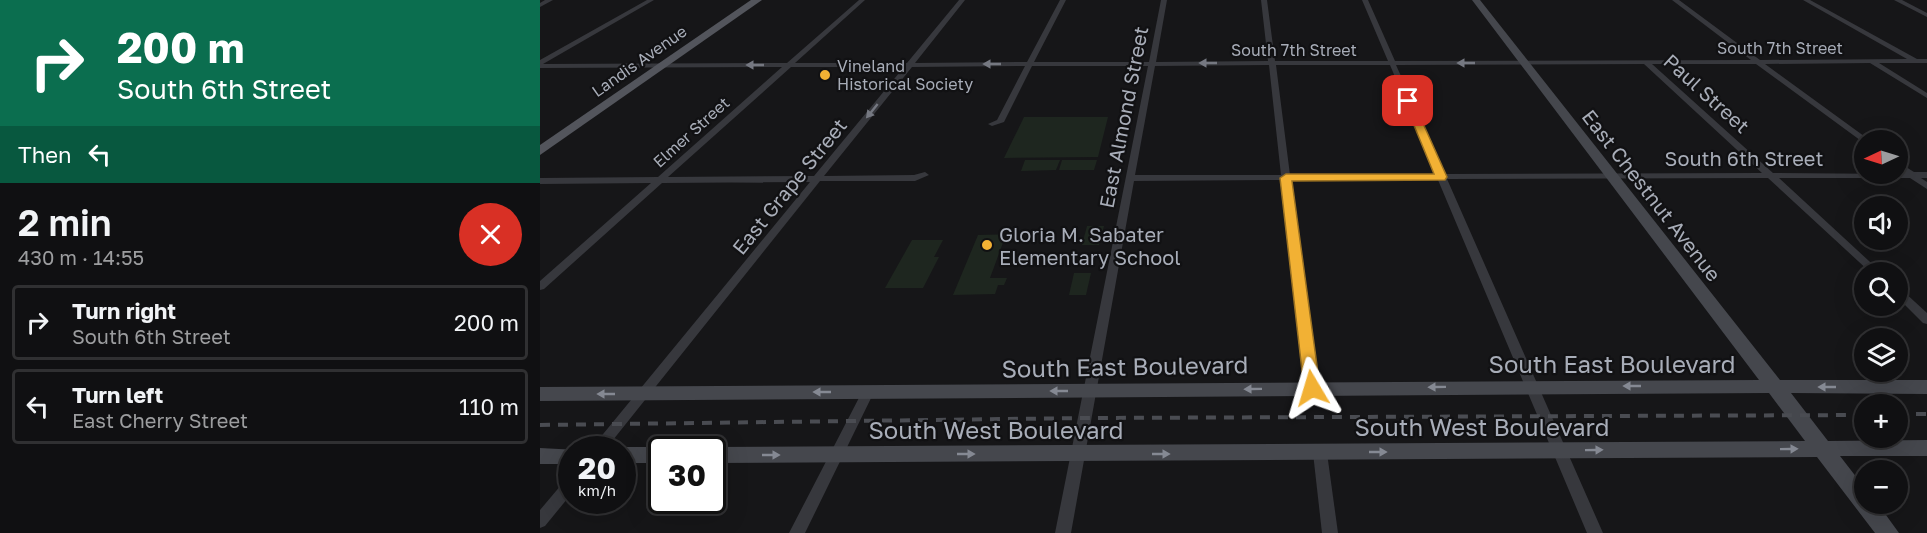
<!DOCTYPE html>
<meta charset="utf-8">
<style>
:root{--surface:#101012;--page:#1e1e20;--text:#f1f3f6;--muted:#9c9d9f;--line:#303032}
body{margin:0;font-family:"Golos Text",sans-serif;background:var(--page);color:var(--text);height:100vh;display:flex;flex-direction:column;font-size:22px;white-space:nowrap}
*{box-sizing:border-box;margin:0}
p{font-size:20px;color:var(--muted)}
.icon{flex:none;width:33px;height:33px;fill:none;stroke:currentColor;stroke-width:2;stroke-linecap:round;stroke-linejoin:round}
.map{position:relative;flex:1;overflow:hidden}
.sheet{display:flex;flex-direction:column;background:var(--surface);width:540px}
.sheet>*{flex:none}
.hud{background:#0b6e4f;color:#fff;overflow:hidden}
.needle{width:39px;rotate:266deg}
.tools{position:absolute;left:1314px;top:130px;display:grid;gap:12px}
.tools a{display:grid;place-items:center;width:54px;height:54px;border-radius:50%;background:var(--surface);box-shadow:0 6px 24px #0002,0 0 0 2px var(--line);font-size:30px}
.speed{position:absolute;left:18px;top:436px;display:flex;gap:12px;font-size:30px;font-weight:700;text-align:center}
.speed>*{display:grid;place-content:center;width:78px;height:78px;border-radius:50%;background:var(--surface);box-shadow:0 6px 24px #0002,0 0 0 2px var(--line);line-height:1}
.speed small{font-size:15px;font-weight:400}
.speed .limit{border:3px solid #111;border-radius:9px;background:#fff;color:#111}
.pin{position:absolute;display:grid;place-items:center;width:51px;height:51px;color:#fff;margin:-26px;border-radius:12px;box-shadow:0 3px 9px #0006}
.me{position:absolute;width:66px;margin:-33px;rotate:353deg;stroke-linejoin:round;filter:drop-shadow(0 0 4px #0008)}
.turn{display:flex;align-items:center;gap:21px;height:126px;padding:0 18px;font-size:27px}
.turn .icon{width:78px;height:78px;stroke-width:2.5}
.turn b{display:block;font-size:42px;line-height:51px}
.then{display:flex;align-items:center;height:57px;padding:0 18px;background:#0003;gap:12px;font-size:22px}
.round{display:grid;place-items:center;flex:none;width:63px;height:63px;border-radius:32px;background:var(--page)}
.headline{display:flex;align-items:center;justify-content:space-between;height:102px;padding:0 18px}
h1{font-size:36px;font-weight:600;line-height:45px}
ul{padding:0;list-style:none}
li{display:flex;align-items:center;gap:18px;height:75px;margin:0 12px 9px;padding:0 6px;border:3px solid var(--line);border-radius:6px}
li div{flex:1}
li b{display:block;font-size:22px}
li em{font-style:normal}
main{display:flex;flex:1;min-height:0}
.map>svg:first-child{display:block}
</style>
<main>
<section class="sheet">
<div class="hud">
<div class="turn"><svg class="icon" aria-label="right" viewBox="0 0 24 24"><path d="M7 20v-9h11M14 6l5 5-5 5"/></svg><div><b>200 m</b>South 6th Street</div></div>
<div class="then">Then<svg class="icon" aria-label="left" viewBox="0 0 24 24"><path d="M17 20v-9H6M10 6l-5 5 5 5"/></svg></div>
</div>
<div class="headline"><div><h1>2 min</h1><p>430 m · 14:55</p></div><a class="round" style="background:#d93025;color:#fff"><svg class="icon" aria-label="close" viewBox="0 0 24 24"><path d="M6 6l12 12M18 6L6 18"/></svg></a></div>
<ul>
<li><svg class="icon" aria-label="right" viewBox="0 0 24 24"><path d="M7 20v-9h11M14 6l5 5-5 5"/></svg><div><b>Turn right</b><p>South 6th Street</p></div><em>200 m</em></li>
<li><svg class="icon" aria-label="left" viewBox="0 0 24 24"><path d="M17 20v-9H6M10 6l-5 5 5 5"/></svg><div><b>Turn left</b><p>East Cherry Street</p></div><em>110 m</em></li>
</ul>
</section>
<div class="map">
<svg width="1387" height="533" viewBox="0 0 1387 533">
<rect width="100%" height="100%" fill="#161618"/>
<g fill="#1e261f">
<path d="M484 117H568L558 157 464 158Z"/>
<path d="M485 160H520L516 170 481 171Z"/>
<path d="M522 160H557L554 170H519Z"/>
<path d="M547 226H564L559 245H542Z"/>
<path d="M483 234 481 239 464 240 450 278H467L464 285H458L455 294 413 295 438 235Z"/>
<path d="M372 240H403L394 257H399L383 288H345Z"/>
<path d="M534 273H551L546 295H529Z"/>
</g>
<g fill="none" stroke-linecap="round" stroke-linejoin="round">
<g fill="#37383d" fill-rule="evenodd">
<path d="M5 0H13L0 7V3Z"/>
<path d="M107 0H114L3 64 247 63 319 0H325L255 63H367L419 0H425L375 63 487 62 520 0H526L494 62H609L621 0H627L616 62 728 61 721 0H727L735 61H848L822 0H828L855 61 1211 60 1132 0H1139L1220 60 1367 59 1263 0H1270L1377 59H1387V63H1339L1387 93V98L1330 63 1225 64 1328 139 1329 141H1324V143L1216 64H1112L1233 173 1358 174V172H1363L1358 169V162L1374 172H1387V178H1381L1387 182V189L1370 178H1239L1342 273H1331L1228 178 907 179 1063 533H1047L898 180H751L778 388 776 391 772 393 768 391 766 388 742 180 594 181 531 533H515L608 66H492L464 122 452 126 448 124 457 120 485 66 372 67 284 176 374 175 385 172 389 175 375 181H280L65 450H50L270 182 122 183 4 289 0 290V281L111 183 0 184V178L118 177 242 67 0 68V60ZM1104 64 1222 173 905 174 856 65ZM729 65 741 175H595L615 66ZM736 65H850L896 174 750 175ZM251 67H364L274 176 128 177Z"/>
<path d="M1354 0H1362L1387 13V17Z"/>
<path d="M1358 288 1362 290 1387 313V324L1383 323 1358 298Z"/>
<path d="M328 387 333 389 334 392 265 533H249L322 392 323 389Z"/>
<path d="M780 447 785 449 787 453 798 533H782L773 453 775 449Z"/>
<path d="M32 476V493L5 526 0 528V510L27 478Z"/>
</g>
<g fill="#45474d" fill-rule="evenodd">
<path d="M932 0H940L1240 380H1387V394L1251 393 1288 441 1387 440V456H1300L1324 487V504H1338L1359 533H1335L1277 457 172 463V450H165L172 447 1265 441 1229 393 0 401V387L1219 380Z"/>
<path d="M82 447H122L129 450H122V463H82V450H75Z"/>
<path d="M0 448 38 450H32V464H0Z"/>
</g>
<path fill="#53555c" fill-rule="evenodd" d="M211 0H222L0 155V145Z"/>
<g stroke="#4a4c52" stroke-width="4" stroke-dasharray="10 8" stroke-linecap="butt">
<path d="M1358 414H1387"/>
<path d="M0 425 545 418 1324 415"/>
</g>
</g>
<defs><path id="oneway-solid" d="M-6-.8H1V-3.2L6.5 0L1 3.2V.8H-6Z" transform="scale(1.5)"/></defs>
<g fill="#757881">
<use href="#oneway-solid" transform="translate(668 63) rotate(180)"/>
<use href="#oneway-solid" transform="translate(926 63) rotate(180)"/>
<use href="#oneway-solid" transform="translate(452 64) rotate(180)"/>
<use href="#oneway-solid" transform="translate(215 65) rotate(180)"/>
<use href="#oneway-solid" transform="translate(332 111) rotate(129)"/>
</g>
<g fill="#858993">
<use href="#oneway-solid" transform="translate(1092 386) rotate(-180)"/>
<use href="#oneway-solid" transform="translate(897 387) rotate(179)"/>
<use href="#oneway-solid" transform="translate(1287 387) rotate(180)"/>
<use href="#oneway-solid" transform="translate(713 389) rotate(179)"/>
<use href="#oneway-solid" transform="translate(519 391) rotate(180)"/>
<use href="#oneway-solid" transform="translate(282 392) rotate(180)"/>
<use href="#oneway-solid" transform="translate(66 394) rotate(180)"/>
<use href="#oneway-solid" transform="translate(1249 449) rotate(-1)"/>
<use href="#oneway-solid" transform="translate(1054 450) rotate(-1)"/>
<use href="#oneway-solid" transform="translate(838 452)"/>
<use href="#oneway-solid" transform="translate(426 454)"/>
<use href="#oneway-solid" transform="translate(621 454)"/>
<use href="#oneway-solid" transform="translate(231 455)"/>
</g>
<path fill="#f2b134" stroke="#9d7322" stroke-width="1.5" d="M868 98 873 101 907 177 905 180 752 181 780 388 778 393H766L764 388 740 178 746 174H894L864 101Z"/>
<g fill="#f2b134" stroke="#111113" stroke-width="2">
<circle cx="285" cy="75" r="6"/>
<circle cx="447" cy="245" r="6"/>
</g>
<g text-anchor="middle" dominant-baseline="central" stroke-width="4.5" stroke-linejoin="round" paint-order="stroke">
<g font-size="16" fill="#a8adb8" stroke="#111113">
<text x="1240" y="48">South 7th Street</text>
<text x="754" y="50">South 7th Street</text>
<text transform="translate(99 61) rotate(-35)">Landis Avenue</text>
<text transform="translate(151 132) rotate(-42)">Elmer Street</text>
</g>
<g font-size="16" fill="#a8adb8" stroke="#111113" text-anchor="start">
<text x="297" y="66">Vineland<tspan x="297" dy="18">Historical Society</tspan></text>
</g>
<g font-size="20" fill="#a8adb8" stroke="#111113">
<text transform="translate(1167 93) rotate(42)">Paul Street</text>
<text transform="translate(583 117) rotate(-79)">East Almond Street</text>
<text x="1204" y="158">South 6th Street</text>
<text transform="translate(249 186) rotate(-51)">East Grape Street</text>
<text transform="translate(1112 195) rotate(52)">East Chestnut Avenue</text>
</g>
<g font-size="20" fill="#a8adb8" stroke="#111113" text-anchor="start">
<text x="459" y="234">Gloria M. Sabater<tspan x="459" dy="23">Elementary School</tspan></text>
</g>
<g font-size="24" fill="#a8adb8" stroke="#111113">
<text x="1072" y="363">South East Boulevard</text>
<text transform="translate(585 366) rotate(-1)">South East Boulevard</text>
<text x="942" y="426">South West Boulevard</text>
<text x="456" y="429">South West Boulevard</text>
</g>
</g>
</svg>
<div class="tools">
<a><svg class="needle" viewBox="-14 -14 28 28"><path d="M0-13l5 13h-10z" fill="#e53935"/><path d="M0 13l5-13h-10z" fill="#9c9d9f"/></svg></a>
<a><svg class="icon" aria-label="sound" viewBox="0 0 24 24"><path d="M4 9h4l5-4v14l-5-4H4zM17 9q2 3 0 6"/></svg></a>
<a><svg class="icon" aria-label="search" viewBox="0 0 24 24"><circle cx="10" cy="10" r="6"/><path d="M15 15l6 6"/></svg></a>
<a><svg class="icon" aria-label="layers" viewBox="0 0 24 24"><path d="M12 4l9 5-9 5-9-5zM3 14l9 5 9-5"/></svg></a>
<a>+</a>
<a>−</a>
</div>
<div class="speed"><div>20<small>km/h</small></div><div class="limit">30</div></div>
<div class="pin" style="left:868px;top:101px;background:#d93025"><svg class="icon" aria-label="arrive" viewBox="0 0 24 24"><path d="M6 21V4h12l-3 4 3 4H6"/></svg></div>
<svg class="me" style="left:772px;top:388px" viewBox="-20 -20 40 40"><path d="M0-17L14 15 0 8-14 15z" fill="#f2b134" stroke="#fff" stroke-width="4"/></svg>
</div>
</main>
